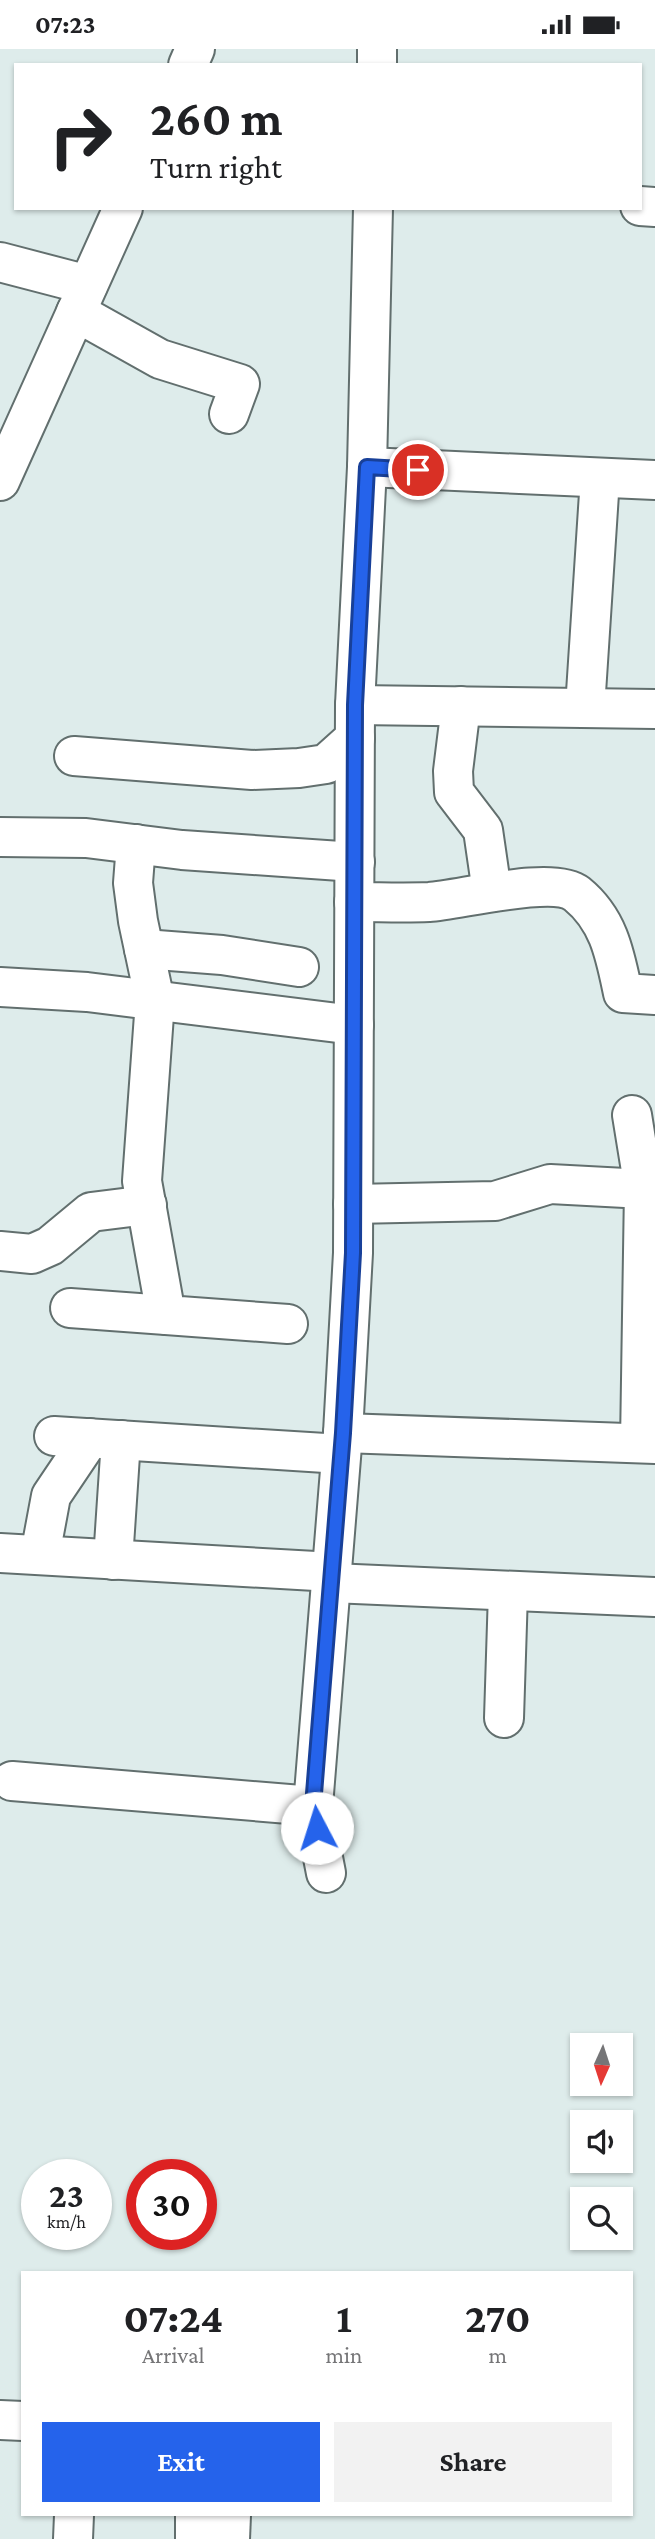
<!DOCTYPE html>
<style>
:root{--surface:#fff;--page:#f2f2f2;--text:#202124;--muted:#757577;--accent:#2563eb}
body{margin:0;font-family:"Crimson Pro",serif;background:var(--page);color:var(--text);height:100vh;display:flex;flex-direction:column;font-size:26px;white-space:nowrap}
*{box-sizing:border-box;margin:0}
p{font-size:23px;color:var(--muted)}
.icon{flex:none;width:38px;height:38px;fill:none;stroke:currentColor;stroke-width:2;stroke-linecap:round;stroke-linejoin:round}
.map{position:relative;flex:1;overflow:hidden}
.details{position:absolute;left:21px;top:2222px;width:612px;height:245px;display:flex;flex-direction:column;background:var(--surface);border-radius:0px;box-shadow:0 2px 5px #0004}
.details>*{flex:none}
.hud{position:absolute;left:14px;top:14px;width:628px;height:147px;border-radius:0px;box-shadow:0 2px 5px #0004;background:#fff;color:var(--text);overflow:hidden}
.needle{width:46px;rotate:183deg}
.fabs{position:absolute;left:570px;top:1984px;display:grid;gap:14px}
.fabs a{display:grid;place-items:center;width:63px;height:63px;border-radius:0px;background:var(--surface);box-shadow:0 2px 5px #0004;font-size:35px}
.speed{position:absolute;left:21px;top:2110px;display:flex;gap:14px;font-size:35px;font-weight:700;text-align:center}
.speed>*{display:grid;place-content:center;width:91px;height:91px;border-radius:50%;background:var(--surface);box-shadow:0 2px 5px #0004;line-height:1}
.speed small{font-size:18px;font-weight:400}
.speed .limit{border:10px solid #d22;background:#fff;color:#111}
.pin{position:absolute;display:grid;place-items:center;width:60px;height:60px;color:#fff;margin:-30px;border:4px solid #fff;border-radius:50%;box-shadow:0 2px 7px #0007}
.me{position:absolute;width:77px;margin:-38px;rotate:355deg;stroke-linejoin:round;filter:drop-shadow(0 0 5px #0008)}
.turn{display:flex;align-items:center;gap:24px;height:147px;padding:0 21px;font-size:32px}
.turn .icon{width:91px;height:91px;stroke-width:2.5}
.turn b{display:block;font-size:49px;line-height:60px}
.eta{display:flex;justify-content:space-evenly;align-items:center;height:119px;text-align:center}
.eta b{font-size:42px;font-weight:700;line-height:49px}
.action{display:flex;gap:14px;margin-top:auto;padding:14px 21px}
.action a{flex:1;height:80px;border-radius:0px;background:var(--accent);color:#fff;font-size:28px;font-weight:700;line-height:80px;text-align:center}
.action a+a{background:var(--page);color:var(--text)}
.status{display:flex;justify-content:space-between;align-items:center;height:49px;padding:0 35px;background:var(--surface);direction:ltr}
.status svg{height:19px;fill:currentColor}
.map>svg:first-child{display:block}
</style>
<div class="status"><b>07:23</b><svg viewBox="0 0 49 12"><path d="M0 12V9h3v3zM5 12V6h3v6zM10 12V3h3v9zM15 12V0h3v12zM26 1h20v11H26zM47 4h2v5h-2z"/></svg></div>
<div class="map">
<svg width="655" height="2490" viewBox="0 0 655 2490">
<rect width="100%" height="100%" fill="#deeceb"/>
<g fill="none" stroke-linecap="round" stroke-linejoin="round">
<g stroke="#626f6e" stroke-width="42">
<g id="minor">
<path d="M188 16 195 0"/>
<path d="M377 16V0"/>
<path d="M640 157 655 158"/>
<path d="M0 213 88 236"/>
<path d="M76 263 160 310 240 335 229 365"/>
<path d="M367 418 655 431"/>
<path d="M0 432 123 159"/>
<path d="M355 656 655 660"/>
<path d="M461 657 453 722 454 743 483 781 492 843"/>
<path d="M585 659 600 429"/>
<path d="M74 707 252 721 299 719 326 715 355 689"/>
<path d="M0 788 86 789 182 801 355 813"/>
<path d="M136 795 133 834 138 872 155 952 142 1132 166 1266 288 1275"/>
<path d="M354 853C379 853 404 854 429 853 460 851 553 826 577 845 609 871 615 906 623 944L655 946"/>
<path d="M144 900 222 906 299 918"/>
<path d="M0 938 87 943 354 976"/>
<path d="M353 1155 495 1152 550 1135 644 1140 632 1066"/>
<path d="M0 1202 32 1205 50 1197 91 1163 147 1156"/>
<path d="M70 1259 166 1266"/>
<path d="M343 1384 655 1395"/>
<path d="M54 1387 341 1405"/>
<path d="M640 1394 644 1140"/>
<path d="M0 1504 333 1523"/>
<path d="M40 1506 51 1447 90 1389"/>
<path d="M113 1511 121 1391"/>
<path d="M332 1534 655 1548"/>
<path d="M504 1669 508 1543"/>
<path d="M12 1732 313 1757"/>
<path d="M326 1824 313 1757 343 1384 353 1204 355 656 367 418 373 159"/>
<path d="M0 2371 23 2372"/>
<path d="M73 2490 74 2466"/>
<path d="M195 2490V2466"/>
<path d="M230 2490 231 2466"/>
</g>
</g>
<use href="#minor" stroke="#fff" stroke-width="38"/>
</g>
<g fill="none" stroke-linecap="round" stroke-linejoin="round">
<g stroke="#184099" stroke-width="18">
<path id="route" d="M317 1779 313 1757 343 1384 353 1204 355 656 367 418 418 421"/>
</g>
<use href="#route" stroke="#2563eb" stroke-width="12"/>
</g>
</svg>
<div class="fabs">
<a><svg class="needle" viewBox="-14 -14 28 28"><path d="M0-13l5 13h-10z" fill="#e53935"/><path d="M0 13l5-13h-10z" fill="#757577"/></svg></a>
<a><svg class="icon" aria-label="sound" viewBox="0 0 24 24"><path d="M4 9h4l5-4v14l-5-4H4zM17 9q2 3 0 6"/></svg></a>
<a><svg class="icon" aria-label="search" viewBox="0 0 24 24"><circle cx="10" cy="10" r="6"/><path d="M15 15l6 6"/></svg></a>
</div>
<div class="speed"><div>23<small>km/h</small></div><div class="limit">30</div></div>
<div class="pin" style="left:418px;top:421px;background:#d93025"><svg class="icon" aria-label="arrive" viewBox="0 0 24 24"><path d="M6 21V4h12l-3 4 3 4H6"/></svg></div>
<svg class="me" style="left:317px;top:1779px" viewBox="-20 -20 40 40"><circle r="19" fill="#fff"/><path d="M0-13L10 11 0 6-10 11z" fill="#2563eb"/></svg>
<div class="hud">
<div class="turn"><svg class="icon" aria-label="right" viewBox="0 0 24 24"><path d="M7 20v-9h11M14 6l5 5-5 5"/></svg><div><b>260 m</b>Turn right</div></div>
</div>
<section class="details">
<div class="eta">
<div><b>07:24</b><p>Arrival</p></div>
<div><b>1</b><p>min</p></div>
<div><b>270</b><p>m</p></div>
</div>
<div class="action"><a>Exit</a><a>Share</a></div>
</section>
</div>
